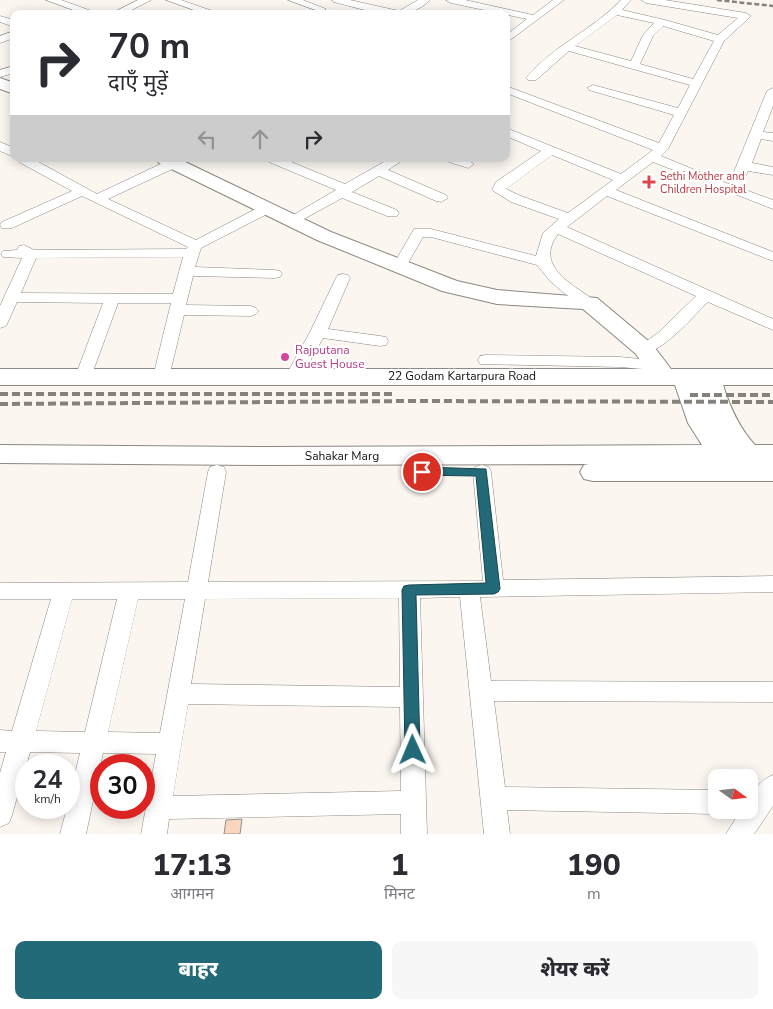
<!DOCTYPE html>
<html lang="hi">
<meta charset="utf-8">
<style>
:root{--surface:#fff;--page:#f7f7f7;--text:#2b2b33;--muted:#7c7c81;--accent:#236a78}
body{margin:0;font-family:"Nunito Sans","Noto Sans Devanagari",sans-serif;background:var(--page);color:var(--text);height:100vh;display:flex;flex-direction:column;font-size:19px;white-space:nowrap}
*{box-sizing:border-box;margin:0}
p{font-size:16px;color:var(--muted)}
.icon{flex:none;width:28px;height:28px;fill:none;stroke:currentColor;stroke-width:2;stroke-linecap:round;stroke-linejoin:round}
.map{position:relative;height:834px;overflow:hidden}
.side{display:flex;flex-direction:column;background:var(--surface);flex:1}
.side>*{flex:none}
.banner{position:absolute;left:10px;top:10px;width:500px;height:152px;border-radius:10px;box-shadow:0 2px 12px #0003;background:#fff;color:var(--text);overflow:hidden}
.needle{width:32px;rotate:105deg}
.buttons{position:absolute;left:708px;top:769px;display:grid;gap:10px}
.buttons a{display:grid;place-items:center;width:50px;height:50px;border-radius:10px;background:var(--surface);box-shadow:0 2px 12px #0003;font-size:25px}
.speed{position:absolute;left:15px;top:754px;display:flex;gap:10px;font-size:25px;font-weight:700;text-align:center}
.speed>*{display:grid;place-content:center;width:65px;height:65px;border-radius:50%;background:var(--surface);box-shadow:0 2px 12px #0003;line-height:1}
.speed small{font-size:12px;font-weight:400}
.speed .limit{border:8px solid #d22;background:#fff;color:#111}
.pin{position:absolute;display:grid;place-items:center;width:42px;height:42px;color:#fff;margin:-21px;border:2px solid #fff;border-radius:50%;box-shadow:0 1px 5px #0007}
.me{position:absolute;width:55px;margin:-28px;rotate:359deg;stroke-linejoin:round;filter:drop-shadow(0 0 4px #0008)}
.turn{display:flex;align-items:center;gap:18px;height:105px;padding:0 15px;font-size:22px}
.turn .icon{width:65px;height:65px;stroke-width:2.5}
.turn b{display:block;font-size:35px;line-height:42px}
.lanes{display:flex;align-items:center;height:48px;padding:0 15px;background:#0003;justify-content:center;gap:25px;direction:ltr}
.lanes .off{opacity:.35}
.eta{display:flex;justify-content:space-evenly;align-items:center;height:85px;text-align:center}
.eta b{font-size:30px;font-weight:800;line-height:35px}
.button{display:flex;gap:10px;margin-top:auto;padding:10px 15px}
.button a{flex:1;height:58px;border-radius:10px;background:var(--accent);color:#fff;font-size:20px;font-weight:800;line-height:58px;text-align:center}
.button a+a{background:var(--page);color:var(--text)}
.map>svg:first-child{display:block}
</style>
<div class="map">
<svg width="773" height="834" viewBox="0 0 773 834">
<rect width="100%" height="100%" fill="#fbf6f0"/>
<path fill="#f8d7be" stroke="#948e89" d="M242 819 240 834H224L226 820Z"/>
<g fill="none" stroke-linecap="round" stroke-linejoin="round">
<g stroke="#8c8882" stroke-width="1">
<g id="street">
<path d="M46 0H61L100 14H84Z"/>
<path d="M138 0H151L124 14H110Z"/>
<path d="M166 0H181L221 14H205Z"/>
<path d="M288 0H303L326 9 321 12Z"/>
<path d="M332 0H350L399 11 418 0H430C405 26 363 9 334 2Z"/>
<path d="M446 0H465L533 15 553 0H564L506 43V35L527 19 451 3Z"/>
<path d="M621 0H631L622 10 665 20 718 35 738 18 646 3 641 0H665L746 13 751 16 724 41 668 149 661 156 729 184 767 91 773 88V106L763 132 773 133V141L761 139 752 163 773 167V175L748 171 740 188 773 200V209L653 162 616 190 773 252V261L607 196 567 227 773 319V330L708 302C694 315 659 358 638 353L636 349 659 332 696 296 558 234C534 266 572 284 594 300L597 303 594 306H584L564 293 550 281 537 265 431 237H423L404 270H394L392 267 414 229H431L536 256 543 233 559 219 511 202 492 190 496 182 541 151 506 136V128L621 174 653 150 506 93V86L659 143 674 115 589 90 587 88 593 85 678 108 690 85 569 51 536 80H528L526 78C552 46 593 30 621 0ZM617 15 654 23 643 35 631 61 575 46ZM663 26 714 41 693 79 640 64 653 36ZM552 155 613 180 568 213 521 196 506 189Z"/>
<path d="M0 16 14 20V27L0 22Z"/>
<path d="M14 31V38L0 43V36Z"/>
<path d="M14 66V73L0 77V70Z"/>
<path d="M0 142 14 148V157L0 151Z"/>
<path d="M18 159H33L97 194 169 160H179L180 163 179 166 108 199 196 240 263 205H273L275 208 273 211 201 248 195 267 275 270 280 271 282 274 280 277 275 278 193 276 186 305 251 306 256 308 259 311 256 314 251 316 184 315 169 377 167 381 161 382 155 381 153 377 171 303H118L91 377 89 381 83 382 77 381 75 377 103 303 17 302 6 326 0 328V306L22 258 3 257 1 254 3 251 17 250 19 246 24 245 34 250 186 249 188 247 82 196 12 228H2L0 225 2 222 72 191 19 162ZM183 257 173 294 21 293 36 258Z"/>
<path d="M268 159H284L345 184 389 159H404L388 170 446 195 448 198 441 202 436 201 379 176 352 192 397 210 399 213 397 216H387L342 198 293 225 286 221 288 218 336 190 269 162Z"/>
<path d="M448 159H465L474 164 468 168 449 162Z"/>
<path d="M343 274 348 275 350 278 328 329 380 336 386 337 388 341 386 345 380 346 323 338 299 381 293 382 287 381 285 377 310 332 336 278 338 275Z"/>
<path d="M486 355 620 357 660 361 662 365 660 369 654 370 620 367 480 364 478 360 480 356Z"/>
<path d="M217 465 224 467 226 472 208 582 483 581 473 472 475 467 482 465 489 467 491 472 503 580 773 576V592L480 597 491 681 773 682V702L494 701 505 787 716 790V810H725L716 814 507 810 510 834H484L460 597 420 598 427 834H401V814L169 819 167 834H141L156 754 103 753 86 834H60L67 808H69V799L80 753 30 752 12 815 9 823 0 827V773L6 752H0V730L12 731 51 599H0V583L188 582 208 472 210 467ZM399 598 400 687 191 684 205 599ZM72 599H117L85 732 36 731ZM138 599H185L160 733 108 732ZM188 704 400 707 401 791 173 796Z"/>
<path d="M773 775V806L754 834H726L741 810H749C749 795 759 780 773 775Z"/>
</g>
</g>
<g stroke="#8c8882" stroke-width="2">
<g id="secondary">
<path d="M0 78 14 83V94L0 89Z"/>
<path d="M156 159H179L331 232 457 281 497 290 597 298 652 344 671 369H773V385H723C730 407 739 428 755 445H773V481H593L584 479 580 472 584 465 589 464 267 465 0 463V445L267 447 702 445 688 423 675 385H0V369H646L636 354 583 309 497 304 442 291 317 240 159 163Z"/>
</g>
</g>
<use href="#street" fill="#fff" fill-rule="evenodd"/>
<use href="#secondary" fill="#fff" fill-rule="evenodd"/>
<path stroke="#85827e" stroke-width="2.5" stroke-dasharray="5 2.5" stroke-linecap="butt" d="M717 0 773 6"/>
<g stroke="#85827e" stroke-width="4" stroke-dasharray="8 4" stroke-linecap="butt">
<path d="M0 394H392"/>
<path d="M690 395H773"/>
<path d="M0 404 413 401 773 402"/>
</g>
</g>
<path fill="#236a78" stroke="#17454e" d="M422 467 486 469 500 589 498 592 494 594 416 595 420 750 418 755 413 757 407 755 405 750 402 590 404 586 409 585 486 583 476 476 418 475 416 472Z"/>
<path fill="#e0444e" stroke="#fff" stroke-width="2" d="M646.5 174.5h5v5h5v5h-5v5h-5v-5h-5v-5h5z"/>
<circle fill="#d1479c" stroke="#fff" stroke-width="2" cx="285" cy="357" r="5"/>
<g text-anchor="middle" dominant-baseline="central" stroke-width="4.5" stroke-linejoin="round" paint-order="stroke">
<g font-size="11" fill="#be3a42" stroke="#fff" text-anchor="start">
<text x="660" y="176">Sethi Mother and<tspan x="660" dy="13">Children Hospital</tspan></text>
</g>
<g font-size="12" fill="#b23c85" stroke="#fff" text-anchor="start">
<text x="295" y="350">Rajputana<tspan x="295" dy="14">Guest House</tspan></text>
</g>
<g font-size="12" fill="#131210" stroke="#fff">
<text x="462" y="376">22 Godam Kartarpura Road</text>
<text x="342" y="456">Sahakar Marg</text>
</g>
</g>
</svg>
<div class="buttons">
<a><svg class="needle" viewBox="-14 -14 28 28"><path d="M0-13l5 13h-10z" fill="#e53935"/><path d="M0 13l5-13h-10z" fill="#7c7c81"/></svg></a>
</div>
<div class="speed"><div>24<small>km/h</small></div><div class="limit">30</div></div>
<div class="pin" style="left:422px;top:472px;background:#d93025"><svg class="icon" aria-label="arrive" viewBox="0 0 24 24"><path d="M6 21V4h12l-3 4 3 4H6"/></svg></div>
<svg class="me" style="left:413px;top:750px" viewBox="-20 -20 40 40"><path d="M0-17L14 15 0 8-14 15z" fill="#236a78" stroke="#fff" stroke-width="4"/></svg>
<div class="banner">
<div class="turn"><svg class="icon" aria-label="right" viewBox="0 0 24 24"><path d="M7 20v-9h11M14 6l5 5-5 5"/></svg><div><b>70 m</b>दाएँ मुड़ें</div></div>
<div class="lanes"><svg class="icon off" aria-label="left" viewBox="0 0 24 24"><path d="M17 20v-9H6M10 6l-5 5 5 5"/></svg><svg class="icon off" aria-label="ahead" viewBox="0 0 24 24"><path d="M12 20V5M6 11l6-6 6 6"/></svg><svg class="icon" aria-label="right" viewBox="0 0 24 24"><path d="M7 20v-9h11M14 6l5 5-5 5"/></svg></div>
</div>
</div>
<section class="side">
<div class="eta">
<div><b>17:13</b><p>आगमन</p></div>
<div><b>1</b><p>मिनट</p></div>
<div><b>190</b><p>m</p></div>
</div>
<div class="button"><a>बाहर</a><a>शेयर करें</a></div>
</section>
